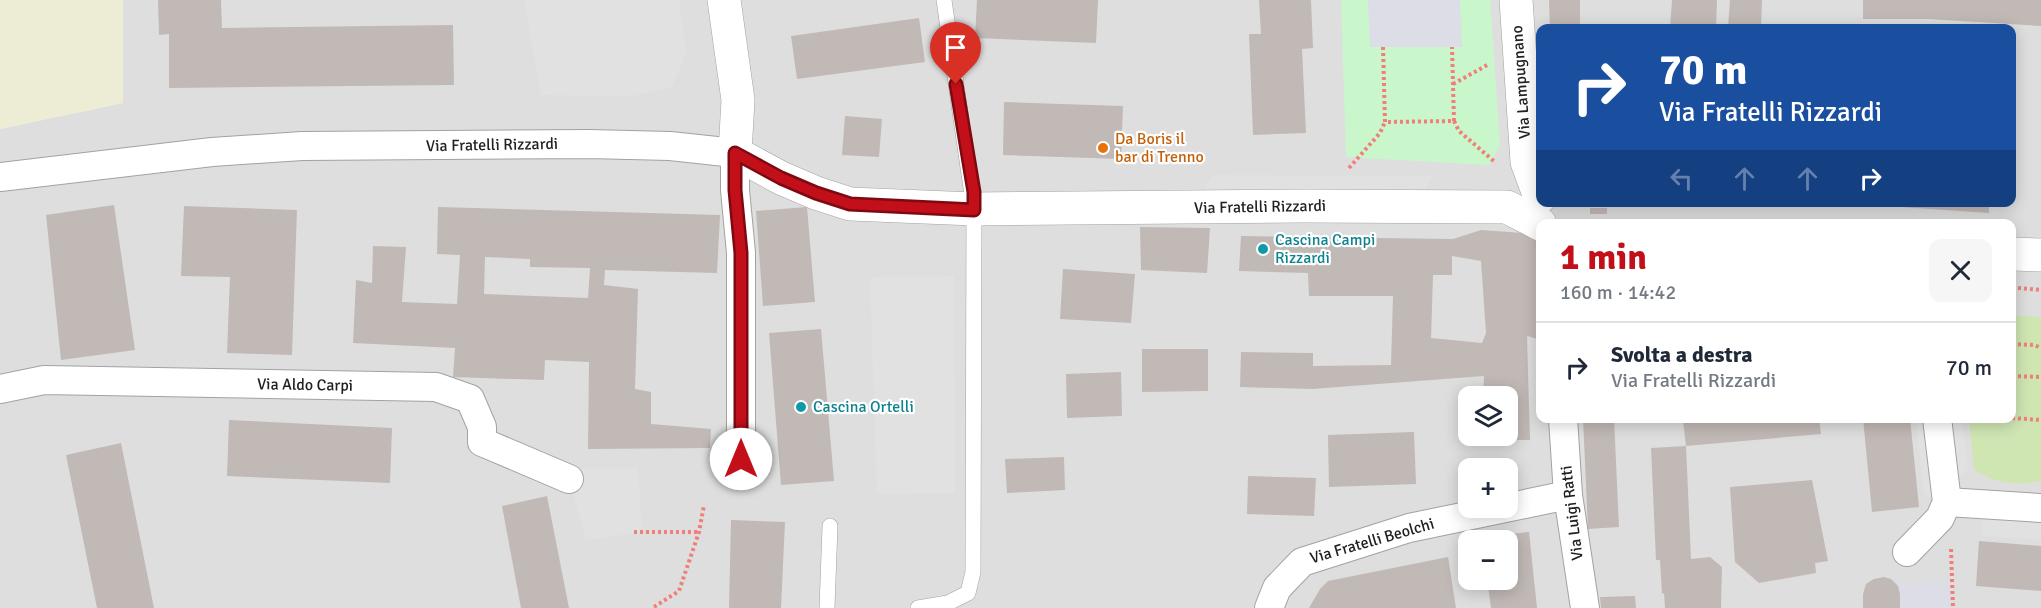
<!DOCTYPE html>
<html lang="it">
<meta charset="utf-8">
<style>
:root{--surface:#fff;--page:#f6f6f7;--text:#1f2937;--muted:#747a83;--line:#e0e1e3;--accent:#c20f1a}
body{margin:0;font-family:Signika,sans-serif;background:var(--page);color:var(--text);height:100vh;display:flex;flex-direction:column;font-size:22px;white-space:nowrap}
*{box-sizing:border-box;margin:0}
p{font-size:20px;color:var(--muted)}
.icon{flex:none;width:33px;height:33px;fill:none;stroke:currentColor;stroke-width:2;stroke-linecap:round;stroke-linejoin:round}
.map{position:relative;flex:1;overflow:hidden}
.details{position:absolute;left:1536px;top:219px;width:480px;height:204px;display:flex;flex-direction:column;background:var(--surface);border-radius:12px;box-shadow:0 3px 15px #0003}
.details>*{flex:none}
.banner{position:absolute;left:1536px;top:24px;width:480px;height:183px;border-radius:12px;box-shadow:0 3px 15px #0003;background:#1a4fa0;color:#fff;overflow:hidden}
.tools{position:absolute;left:1458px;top:386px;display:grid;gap:12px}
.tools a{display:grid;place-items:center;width:60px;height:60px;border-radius:12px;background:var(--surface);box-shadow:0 3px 15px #0003;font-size:30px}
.pin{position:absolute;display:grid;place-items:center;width:51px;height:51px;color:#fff;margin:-62px -26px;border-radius:50% 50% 50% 0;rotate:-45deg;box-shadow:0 0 6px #0007}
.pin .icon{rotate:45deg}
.me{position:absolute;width:66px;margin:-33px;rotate:0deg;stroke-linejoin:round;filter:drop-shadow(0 0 4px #0008)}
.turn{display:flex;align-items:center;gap:21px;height:126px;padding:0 24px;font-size:27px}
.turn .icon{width:78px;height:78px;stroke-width:2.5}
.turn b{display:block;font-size:42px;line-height:51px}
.lanes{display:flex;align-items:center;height:57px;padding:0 24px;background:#0003;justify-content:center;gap:30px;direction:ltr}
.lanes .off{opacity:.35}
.round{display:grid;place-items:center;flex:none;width:63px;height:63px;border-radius:12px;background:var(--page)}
.overview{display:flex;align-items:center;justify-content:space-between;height:102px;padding:0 24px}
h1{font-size:36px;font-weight:800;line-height:45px;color:var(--accent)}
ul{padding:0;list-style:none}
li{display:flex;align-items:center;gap:18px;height:90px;padding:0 24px;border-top:2px solid var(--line)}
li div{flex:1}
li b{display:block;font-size:22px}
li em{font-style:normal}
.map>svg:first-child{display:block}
</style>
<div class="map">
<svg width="2041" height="608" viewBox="0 0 2041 608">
<rect width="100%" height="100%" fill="#f0ede8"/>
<path fill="#dfdede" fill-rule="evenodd" d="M123 0H2041V608H0V129L123 103ZM1540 28H2012V202H1540ZM1540 224H2012V418H1540ZM1468 396H1508V435H1468ZM1468 468H1508V507H1468ZM1468 540H1508V579H1468Z"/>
<path fill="#ededd5" d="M0 0H123V103L0 129Z"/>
<path fill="#cfe6b3" d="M2012 315 2041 317V481C2015 486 1997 484 1974 470L1969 419 2012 418Z"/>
<path fill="#caf6cb" d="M1341 0H1490L1500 145 1489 165 1346 157Z"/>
<g fill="#e1e1e1">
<path d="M524 0H679L686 53 671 88 631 96 541 95Z"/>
<path d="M1213 175 1433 176 1423 192 1204 190Z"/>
<path d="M954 276 955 493 877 494 870 277Z"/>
<path d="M1916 419H1924L1932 497 1924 494Z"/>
<path d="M1942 419H1962L1968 469 1954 481Z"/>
<path d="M638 468 642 532 586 540 566 469Z"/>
<path d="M1983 516 2041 520V540L1982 536Z"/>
</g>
<g fill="#dcdde6">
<path d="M1368 0H1460L1462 47H1370Z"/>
<path d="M1948 581 1949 608H1900V594L1896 584Z"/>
</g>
<g fill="#c1b9b5" fill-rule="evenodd">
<path d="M158 0H221L222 28 453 25 454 85 169 88V34L159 35Z"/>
<path d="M977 0H1098L1096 43 975 38Z"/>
<path d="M1259 0H1311L1313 48 1302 49 1306 133 1253 135 1249 34H1261Z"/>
<path d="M1549 0H1580V28H1550Z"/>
<path d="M1672 0H1717L1716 28H1670Z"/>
<path d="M1730 0H1762L1761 28H1728Z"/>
<path d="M1863 0H2041V26L1928 19H1863Z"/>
<path d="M919 18 925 62 797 79 791 36Z"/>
<path d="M1004 102 1123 106 1121 159 1003 155Z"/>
<path d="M845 116 882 119 879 157 842 155Z"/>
<path d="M1872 202H1989V213L1872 205Z"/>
<path d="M114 205 135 350 61 360 46 215Z"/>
<path d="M184 206 297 210 292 355 227 353 230 277 181 276Z"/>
<path d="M438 207 720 215 717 273 605 270 604 285 638 289 635 389 651 392V424L711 429 710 448 588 449 589 362 545 360 544 380 453 377 455 348 353 343 356 280 372 283 373 246 406 247 402 302 457 304 460 255 437 254ZM485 257 530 259V267L590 268 588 298 484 294Z"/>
<path d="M807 207 815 302 763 306 756 211Z"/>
<rect x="1590" y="208" width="17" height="6"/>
<path d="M1140 227 1210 228 1207 273 1141 270Z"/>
<path d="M1481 230 1537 234 1538 339 1527 336 1530 440H1483V435H1508V396H1483L1484 376 1312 389 1240 387 1241 352 1313 353V366L1391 365 1393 296H1309L1308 273 1239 271 1241 236 1453 239ZM1452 256 1481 261 1486 333 1482 343 1431 338 1433 275H1452Z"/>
<path d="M1063 269 1135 274 1131 323 1060 319Z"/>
<path d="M821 329 834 481 781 485 769 333Z"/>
<path d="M1142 349H1208V391L1142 392Z"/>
<path d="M1121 372 1122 416 1067 418 1066 374Z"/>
<path d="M1583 418H1614L1619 527 1588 529Z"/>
<path d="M1690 418H1819L1821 434 1686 446 1683 420Z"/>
<path d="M1863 418H1910L1919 507 1872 512Z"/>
<path d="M229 420 392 428 390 483 227 476Z"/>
<path d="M1414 432 1416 484 1329 487 1328 435Z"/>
<path d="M121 443 154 608H97L66 455Z"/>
<path d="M1686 446 1691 559 1710 557 1722 567 1721 608H1665L1664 593 1662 594 1660 560H1656L1651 448Z"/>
<path d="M1064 457 1065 490 1007 493 1005 459Z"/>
<path d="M1248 476 1316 478 1314 516 1247 514Z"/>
<path d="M1812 480 1828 561 1815 563 1816 573 1759 583 1735 562 1730 487Z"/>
<path d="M547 496 569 608H521L502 506Z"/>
<path d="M731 520 785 522 781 608H729Z"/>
<path d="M1529 532 1537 608H1491L1487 579H1508V540H1483V537Z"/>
<path d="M1979 541 2041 546V591L1976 586Z"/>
<path d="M1448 557 1456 608H1309L1320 589 1328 581Z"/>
<path d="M1884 577 1891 579 1898 586 1900 594V608H1863V594L1866 584 1874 579Z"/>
<path d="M1635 596 1636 608H1601L1600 597Z"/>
</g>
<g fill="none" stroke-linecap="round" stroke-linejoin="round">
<g stroke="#a2a2a2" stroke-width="16">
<g id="service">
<path d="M827 608 830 526"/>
<path d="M918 608 948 603 968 593 973 572 974 209 944 0"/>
</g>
</g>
<g stroke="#a2a2a2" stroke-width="30">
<g id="minor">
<path d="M0 177 212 152 302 146 589 144 670 146 735 153V190L741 253V459"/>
<path d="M0 389 44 380 436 387 470 399 482 427V442L569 479"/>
<path d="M1563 418 1568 495 1585 608"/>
<path d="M1947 502 2041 508"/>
<path d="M1907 552 1940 518 1947 502 1937 418"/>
<path d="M1269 608 1277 588 1302 562 1409 528 1568 495"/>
</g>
</g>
<g stroke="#a2a2a2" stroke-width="34">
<g id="tertiary">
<path d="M724 0 738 100 735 153 781 178 816 193 850 204 974 209 1305 206 1507 207 1540 224"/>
<path d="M1516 0 1527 162 1540 197"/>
<path d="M2012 254 2041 255"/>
</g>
</g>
<g stroke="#f07f7a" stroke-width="4" stroke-dasharray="3 3" stroke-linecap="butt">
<path d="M1383 47 1385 122 1454 121 1452 47"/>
<path d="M1453 84 1489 64"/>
<path d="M1454 121 1459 131 1496 163"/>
<path d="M1349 168 1380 133 1385 122"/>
<path d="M2018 288 2041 290"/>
<path d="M2012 344 2034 345 2041 348"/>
<path d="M2012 376 2041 377"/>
<path d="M2012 418 2041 420"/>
<path d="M634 532H699"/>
<path d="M1951 549 1953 608"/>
<path d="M654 607 679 591 699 532 704 505"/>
</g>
<use href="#service" stroke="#fff" stroke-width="15"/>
<use href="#minor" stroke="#fff" stroke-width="28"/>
<use href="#tertiary" stroke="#fff" stroke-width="33"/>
</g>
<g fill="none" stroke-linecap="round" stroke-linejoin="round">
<g stroke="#7e0a11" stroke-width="15">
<path id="route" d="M741 459V253L735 190V153L781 178 816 193 850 204 974 210V192L956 84"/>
</g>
<use href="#route" stroke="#c20f1a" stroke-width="10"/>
</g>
<circle fill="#e8710a" stroke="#fff" stroke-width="2" cx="1103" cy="148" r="6"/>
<g fill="#0f9aa8" stroke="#fff" stroke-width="2">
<circle cx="1263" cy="249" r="6"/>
<circle cx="801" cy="407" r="6"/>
</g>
<g text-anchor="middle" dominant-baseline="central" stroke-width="4.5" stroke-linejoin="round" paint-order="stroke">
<g font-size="16" fill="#212121" stroke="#fff">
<text transform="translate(1521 82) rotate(-94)">Via Lampugnano</text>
<text transform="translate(492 145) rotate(-1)">Via Fratelli Rizzardi</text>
<text transform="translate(1260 207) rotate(-1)">Via Fratelli Rizzardi</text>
<text transform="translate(305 385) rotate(1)">Via Aldo Carpi</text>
<text transform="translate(1572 513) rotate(-97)">Via Luigi Ratti</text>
<text transform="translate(1372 541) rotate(-16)">Via Fratelli Beolchi</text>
</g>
<g font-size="16" fill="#c56008" stroke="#fff" text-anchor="start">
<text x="1115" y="139">Da Boris il<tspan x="1115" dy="18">bar di Trenno</tspan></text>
</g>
<g font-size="16" fill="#0d838f" stroke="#fff" text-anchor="start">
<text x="1275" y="240">Cascina Campi<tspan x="1275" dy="18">Rizzardi</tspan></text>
<text x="813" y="407">Cascina Ortelli</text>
</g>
</g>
</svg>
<div class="tools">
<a><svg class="icon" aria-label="layers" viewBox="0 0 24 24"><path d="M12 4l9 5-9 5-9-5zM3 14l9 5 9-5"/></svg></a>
<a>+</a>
<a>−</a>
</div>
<div class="pin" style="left:956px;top:84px;background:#d93025"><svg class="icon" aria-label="arrive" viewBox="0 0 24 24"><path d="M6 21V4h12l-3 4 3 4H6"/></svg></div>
<svg class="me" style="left:741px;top:459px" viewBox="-20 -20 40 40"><circle r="19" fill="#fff"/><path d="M0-13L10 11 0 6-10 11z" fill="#c20f1a"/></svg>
<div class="banner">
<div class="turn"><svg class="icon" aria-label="right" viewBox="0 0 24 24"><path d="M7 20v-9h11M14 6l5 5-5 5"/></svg><div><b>70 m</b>Via Fratelli Rizzardi</div></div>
<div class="lanes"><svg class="icon off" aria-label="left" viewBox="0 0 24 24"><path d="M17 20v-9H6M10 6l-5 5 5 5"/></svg><svg class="icon off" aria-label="ahead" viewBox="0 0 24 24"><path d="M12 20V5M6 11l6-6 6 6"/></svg><svg class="icon off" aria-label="ahead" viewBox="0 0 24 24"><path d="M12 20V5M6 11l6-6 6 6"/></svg><svg class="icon" aria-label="right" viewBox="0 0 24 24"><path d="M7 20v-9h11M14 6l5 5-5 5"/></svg></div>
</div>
<section class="details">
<div class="overview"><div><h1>1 min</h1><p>160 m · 14:42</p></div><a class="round"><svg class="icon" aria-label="close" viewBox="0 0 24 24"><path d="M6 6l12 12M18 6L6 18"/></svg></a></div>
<ul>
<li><svg class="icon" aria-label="right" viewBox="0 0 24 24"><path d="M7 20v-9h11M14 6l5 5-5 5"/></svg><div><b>Svolta a destra</b><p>Via Fratelli Rizzardi</p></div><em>70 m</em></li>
</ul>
</section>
</div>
